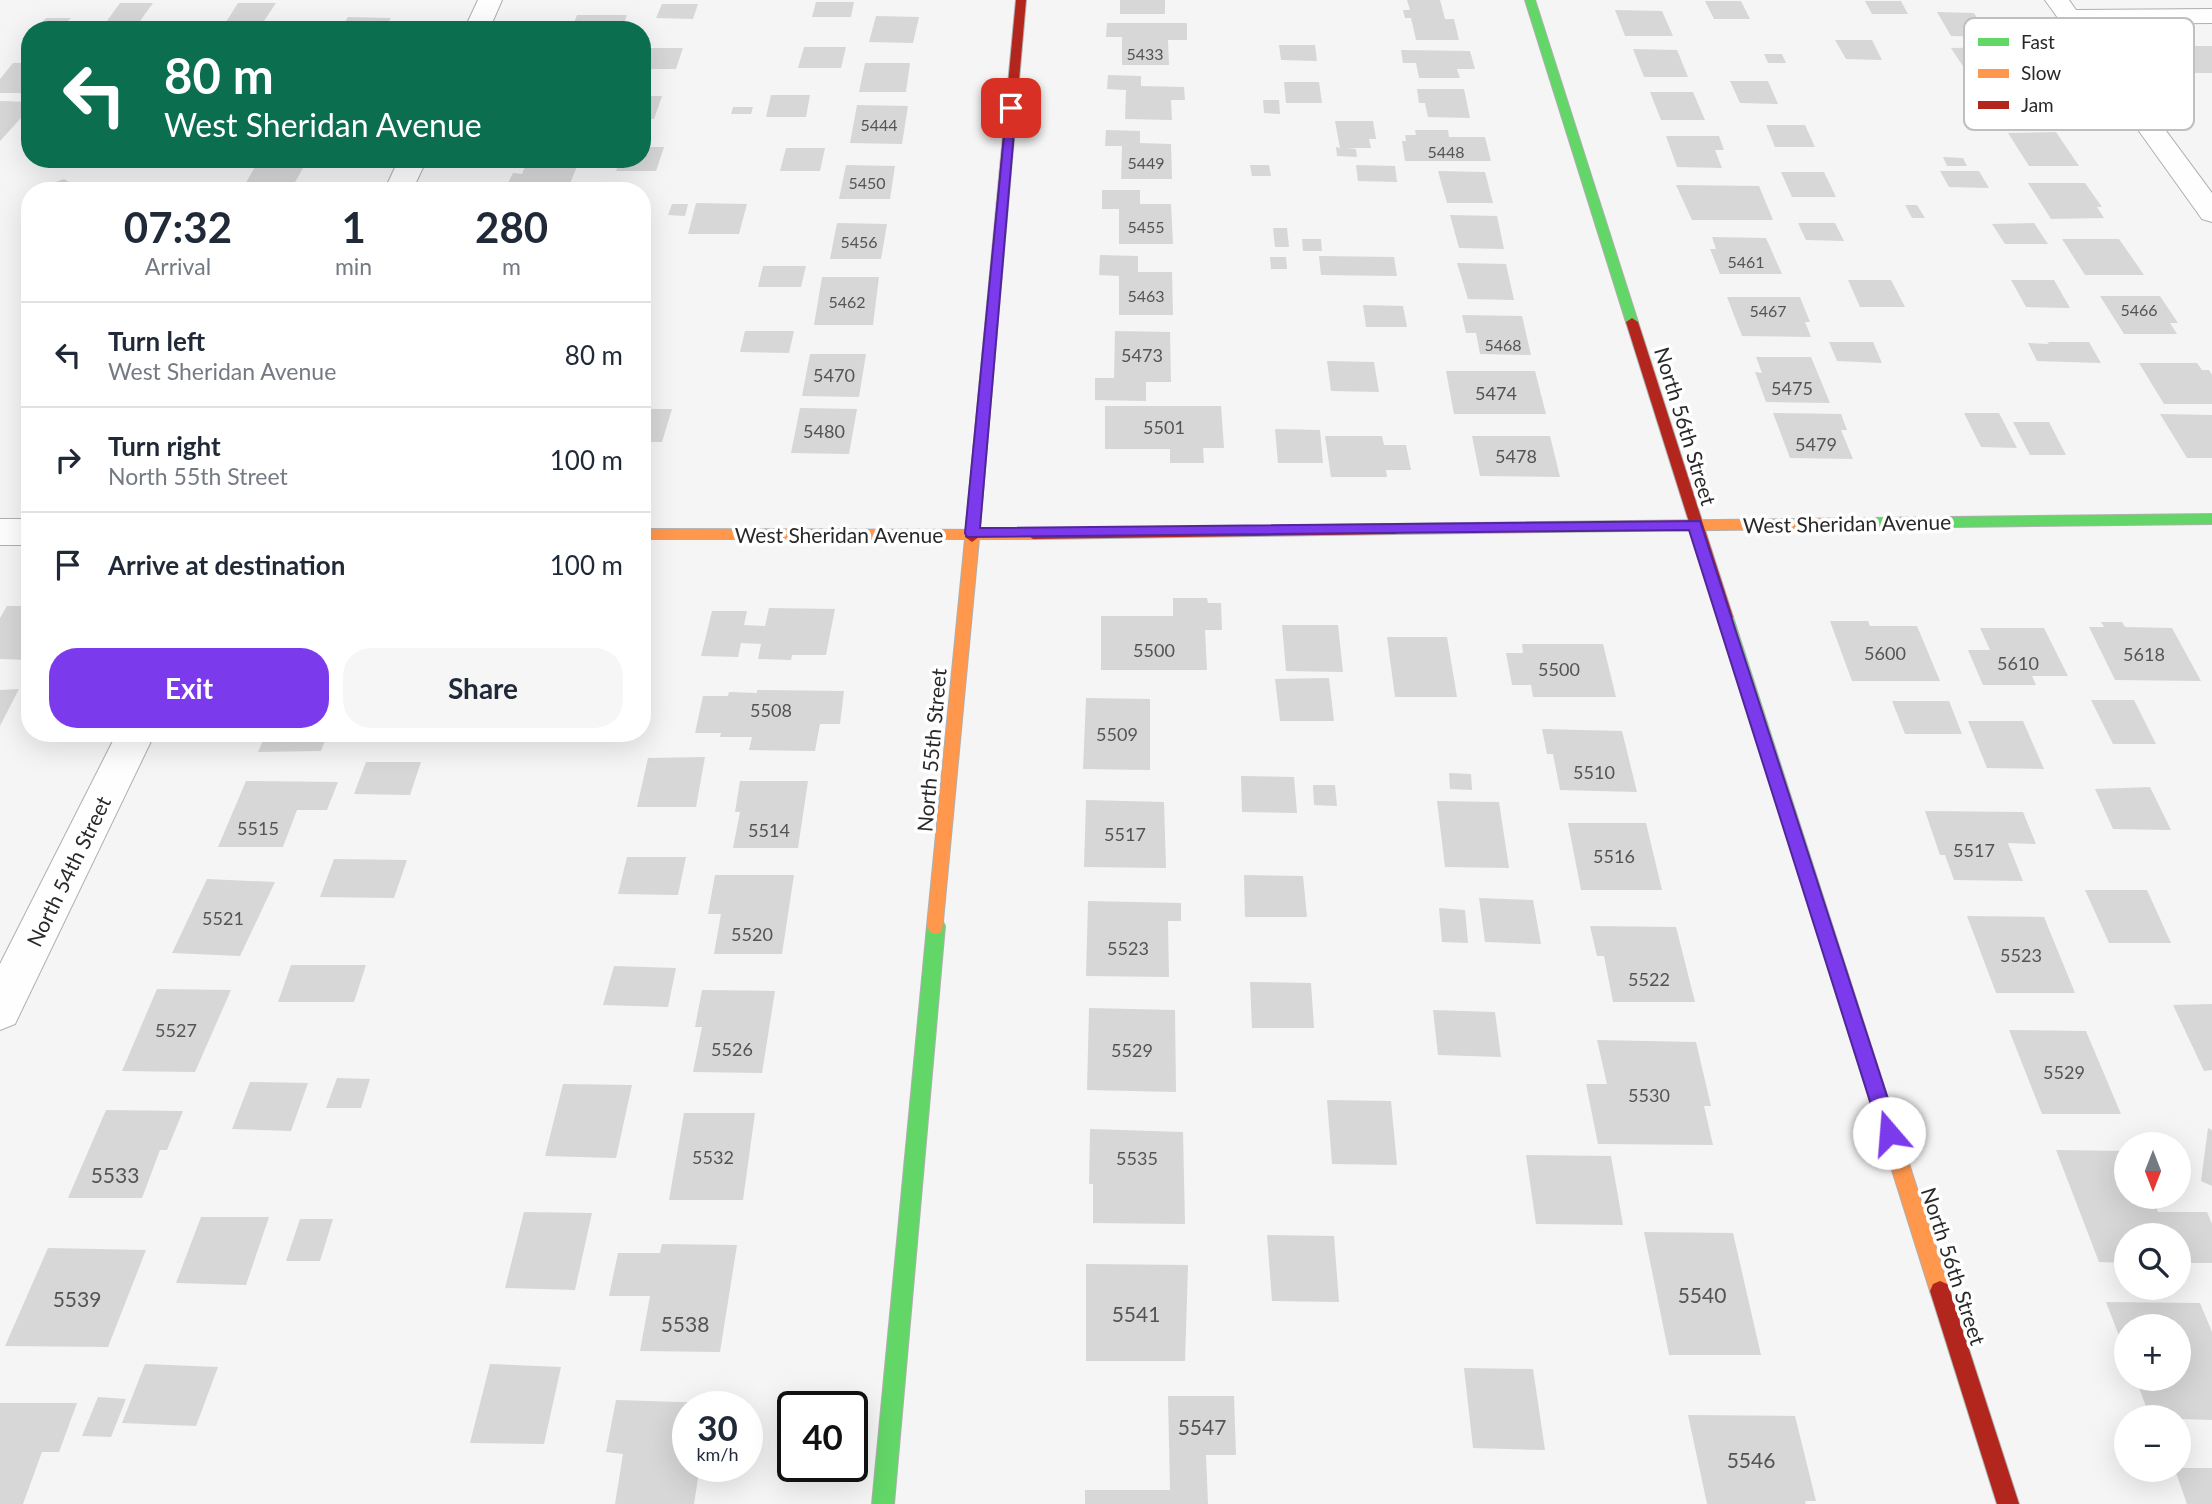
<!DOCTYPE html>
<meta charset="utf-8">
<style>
:root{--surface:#fff;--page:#f6f6f7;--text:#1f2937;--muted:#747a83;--line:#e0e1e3;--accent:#7c3aed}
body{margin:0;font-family:Lato,sans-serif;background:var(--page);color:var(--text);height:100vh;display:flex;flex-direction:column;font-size:26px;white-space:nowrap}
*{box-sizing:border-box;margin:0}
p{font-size:23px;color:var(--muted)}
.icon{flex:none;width:38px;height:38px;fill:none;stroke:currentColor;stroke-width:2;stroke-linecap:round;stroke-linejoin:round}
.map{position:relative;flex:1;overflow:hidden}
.sheet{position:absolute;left:21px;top:182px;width:630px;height:560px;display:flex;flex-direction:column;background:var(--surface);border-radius:28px;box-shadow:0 7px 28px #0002}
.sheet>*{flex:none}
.hud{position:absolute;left:21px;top:21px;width:630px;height:147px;border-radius:28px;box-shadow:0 7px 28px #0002;background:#0b6e4f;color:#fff;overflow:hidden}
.needle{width:46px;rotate:180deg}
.buttons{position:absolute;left:2114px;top:1132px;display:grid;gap:14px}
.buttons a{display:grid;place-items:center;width:77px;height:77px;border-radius:50%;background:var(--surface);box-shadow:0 7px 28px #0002;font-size:35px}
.speed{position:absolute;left:672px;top:1391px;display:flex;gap:14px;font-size:35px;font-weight:700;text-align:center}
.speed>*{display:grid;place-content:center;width:91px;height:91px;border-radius:50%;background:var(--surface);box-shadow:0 7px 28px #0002;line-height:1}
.speed small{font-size:18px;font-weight:400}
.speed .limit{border:4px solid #111;border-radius:10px;background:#fff;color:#111}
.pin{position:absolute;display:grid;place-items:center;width:60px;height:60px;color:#fff;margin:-30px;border-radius:14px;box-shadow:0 4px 10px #0006}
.me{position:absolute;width:77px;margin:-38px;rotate:342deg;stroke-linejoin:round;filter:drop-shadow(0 0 5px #0008)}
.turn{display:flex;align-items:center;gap:24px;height:147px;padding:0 28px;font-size:32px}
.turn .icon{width:91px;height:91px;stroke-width:2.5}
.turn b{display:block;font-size:49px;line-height:60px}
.eta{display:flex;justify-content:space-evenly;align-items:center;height:119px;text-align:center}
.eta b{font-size:42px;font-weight:700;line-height:49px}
.button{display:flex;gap:14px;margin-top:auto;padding:14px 28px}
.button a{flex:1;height:80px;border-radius:28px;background:var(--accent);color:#fff;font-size:28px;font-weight:700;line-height:80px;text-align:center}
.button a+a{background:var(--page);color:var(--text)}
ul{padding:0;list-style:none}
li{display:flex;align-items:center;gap:21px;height:105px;padding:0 28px;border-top:2px solid var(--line)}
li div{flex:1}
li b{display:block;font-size:26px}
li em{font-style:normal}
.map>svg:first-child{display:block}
</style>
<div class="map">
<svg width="2212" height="1504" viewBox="0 0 2212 1504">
<rect width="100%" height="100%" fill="#f5f5f5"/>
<g fill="#d7d7d7">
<rect x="1120" y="0" width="45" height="14"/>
<path d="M1407 0H1440L1445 19H1454L1459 40H1416L1411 18H1405L1403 10H1410Z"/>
<path d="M1705 1H1741L1750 19H1714Z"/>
<path d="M1865 1H1901L1908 14H1872Z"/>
<path d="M816 2H854L851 17H812Z"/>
<path d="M120 3H153L140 21H107Z"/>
<path d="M238 3H276L262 24H253L250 30H221Z"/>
<path d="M662 4H698L693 19 656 18Z"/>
<path d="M1615 10 1662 11 1673 36H1625Z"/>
<path d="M1937 12 1974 13 1988 37 1951 36Z"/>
<path d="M577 15H627L622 30H571Z"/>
<path d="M876 16 919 17 913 43 869 42Z"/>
<path d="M348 17 391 18 386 26H390L388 30H340Z"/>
<path d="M46 18H71L67 22H96L92 26H108L105 30H36Z"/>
<path d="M1107 23H1187V40H1168L1169 65H1122V37H1106Z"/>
<path d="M1835 40H1872L1882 60 1846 59Z"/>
<path d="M1279 45H1315L1317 61 1281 60Z"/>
<path d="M2174 46H2212V73H2193Z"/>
<path d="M804 47H846L841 68H798Z"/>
<path d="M1997 47 2016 77H1970L1951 48Z"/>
<path d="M644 48H683L676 69H642Z"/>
<path d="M1633 49 1677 50 1688 77H1644Z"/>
<path d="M1401 50 1470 51 1475 69H1457L1460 78H1419L1416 63H1403Z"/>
<path d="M1764 54H1782L1786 63H1768Z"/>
<path d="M13 63H30V93H0V79Z"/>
<path d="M865 63H910L906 92H859Z"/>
<path d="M1108 75 1141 76V86L1184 87 1185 100H1171L1172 120 1125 119 1126 90 1107 89Z"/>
<path d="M1730 81H1768L1778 104 1740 103Z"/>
<path d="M1284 82H1319L1322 103H1286Z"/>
<path d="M1417 89H1464L1470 118 1428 117 1425 103H1419Z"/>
<path d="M1650 92H1693L1705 120H1661Z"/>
<path d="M771 95H810L806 117H766Z"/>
<path d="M642 96H662L654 119H642Z"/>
<path d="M1263 100H1279L1280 114 1264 113Z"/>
<path d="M0 101 30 102V108L0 141Z"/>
<path d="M857 105 908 106 902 144 850 143Z"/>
<path d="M733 107H753L751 114H731Z"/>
<path d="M1335 121H1373L1376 139H1369L1371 148H1347L1356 149 1357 157 1337 156 1336 147 1340 148Z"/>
<path d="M1766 125H1805L1815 147H1775Z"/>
<path d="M1106 130 1140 131V143L1171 144 1172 179H1121L1122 146H1105Z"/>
<path d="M1415 130H1448L1449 137H1485L1491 161H1405L1402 141H1406L1405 135H1416Z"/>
<path d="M2056 132 2079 166H2029L2008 133Z"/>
<path d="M1666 136H1719L1724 150H1715L1722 168 1677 167Z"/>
<path d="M642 147H664L656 171H616L620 159H642Z"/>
<path d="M786 148H825L820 171H780Z"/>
<path d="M1943 157 1963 158 1967 166H1947Z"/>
<path d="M200 159H238L235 165H196Z"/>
<path d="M528 159H580L567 191H511L513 185H507L513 173 522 174Z"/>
<path d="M846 165 895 166 890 199H839Z"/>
<path d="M1250 165H1269L1271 176H1252Z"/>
<path d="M1356 165 1395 166 1397 182 1358 181Z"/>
<path d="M255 167 303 168 290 191H241Z"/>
<path d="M1438 171 1485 172 1493 203H1447Z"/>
<path d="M1940 171H1979L1989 188 1949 187Z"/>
<path d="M1781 172H1824L1836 197H1792Z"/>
<path d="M64 179 74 185 66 191H46L47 185Z"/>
<path d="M2028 183H2085L2102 207H2097L2104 218 2051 219Z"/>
<path d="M1676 185 1759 186 1773 220H1692Z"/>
<path d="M1102 190H1140V204H1171L1173 244H1119V209H1102Z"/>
<path d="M696 203 747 204 739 234H688Z"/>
<path d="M672 204H688L685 216 668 215Z"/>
<path d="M1905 205H1917L1925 218H1912Z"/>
<path d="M1450 215 1497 216 1504 249 1459 248Z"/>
<path d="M837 223 887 224 881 259H830Z"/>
<path d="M1798 223H1835L1844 241 1806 240Z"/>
<path d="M2034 223 2048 244H2005L1992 224Z"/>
<path d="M1273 228H1287L1289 247H1275Z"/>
<path d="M1712 237 1766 238 1782 274H1720L1710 249H1716Z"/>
<path d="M1302 239H1321L1322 251H1303Z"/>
<path d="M2062 239H2119L2144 275H2085Z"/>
<path d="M1100 255 1138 256V272H1172L1173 315H1119V276L1099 275Z"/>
<path d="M1319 256 1394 257 1397 276 1321 275Z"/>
<path d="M1270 257H1286L1287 269H1271Z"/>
<path d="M1457 263 1506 264 1514 300 1468 299Z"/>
<path d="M763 266H806L801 287H758Z"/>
<path d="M822 277H879L873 325H814Z"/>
<path d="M1848 280H1891L1905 307H1860Z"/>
<path d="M2011 280H2054L2070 308 2026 307Z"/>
<path d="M2100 296H2160L2178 323H2170L2177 334H2124Z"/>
<path d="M1727 297H1800L1810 322H1805L1811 337 1742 336Z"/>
<path d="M1363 305 1403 306 1407 327H1366Z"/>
<path d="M1462 315 1522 316 1531 355 1480 354 1476 333H1466Z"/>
<path d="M745 331H794L789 353 740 352Z"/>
<path d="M1115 331 1170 332 1171 382H1146V401L1095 400V378H1114Z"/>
<path d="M1829 342H1873L1882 363 1837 361Z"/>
<path d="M2047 342H2089L2101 363 2037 361 2028 343 2049 344Z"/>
<path d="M810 354H866L859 397 802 396Z"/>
<path d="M1756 357H1811L1830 403 1766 402 1755 372 1762 373Z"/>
<path d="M1327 361 1374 362 1379 392 1331 391Z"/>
<path d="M2139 363H2197L2202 370H2209L2212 375V404H2164Z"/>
<path d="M1446 371H1535L1546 414H1454Z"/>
<path d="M1105 406H1221L1224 448H1203L1204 463H1170V449H1105Z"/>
<path d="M800 408 857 409 849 454 791 453Z"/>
<path d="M642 409H672L662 442H642Z"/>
<path d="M1773 413 1841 414 1847 430H1841L1853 459 1790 458Z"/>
<path d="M1964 413H1999L2017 448 1981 447Z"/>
<path d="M2160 414 2212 415V458H2187Z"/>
<path d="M2013 422H2049L2066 455H2030Z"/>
<path d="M1275 429 1320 430 1323 463H1278Z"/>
<path d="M1325 436H1382L1384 445H1406L1411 470H1386L1387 477H1331Z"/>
<path d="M1472 436H1550L1560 477 1480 476Z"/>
<path d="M1173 598H1207L1208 603H1221L1222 630H1205L1207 670H1101V616H1173Z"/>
<path d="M7 606H30V660L0 659V618Z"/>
<path d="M769 608 835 609 826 655H792L791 660 758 659 761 644 741 643 738 657 701 656 712 611H747L744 625 765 626Z"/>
<path d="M1830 621H1868L1870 626H1917L1940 681H1852Z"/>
<path d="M2101 622H2122L2125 627 2172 628 2201 681 2115 680 2089 627H2104Z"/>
<path d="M1282 625H1338L1343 672 1286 671Z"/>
<path d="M1980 628H2044L2068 676H2032L2036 685H1983L1968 650H1990Z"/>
<path d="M1387 637H1447L1457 697H1395Z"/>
<path d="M1522 644H1603L1616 697H1533L1531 685H1512L1506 653H1523Z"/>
<path d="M1329 678 1334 721H1280L1275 679Z"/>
<path d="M19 689 0 726V690Z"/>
<path d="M757 690 844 691 840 724H820L815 751 749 750 752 737H720L721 733H695L703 696H728L729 692 757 693Z"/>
<path d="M1086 698 1150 699V770L1083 769Z"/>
<path d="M2091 700H2134L2156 744H2113Z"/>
<path d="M1892 701H1949L1962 734H1905Z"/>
<path d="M1968 721H2023L2044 769 1987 768Z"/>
<path d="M1542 729 1622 731 1637 792 1560 790 1553 754H1547Z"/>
<path d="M266 733H328L321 751 258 752Z"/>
<path d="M705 757 696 807H637L648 758Z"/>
<path d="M366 762H421L410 795 354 794Z"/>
<path d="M1449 773 1471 774 1472 790 1450 789Z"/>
<path d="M1241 776 1294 777 1297 813 1242 812Z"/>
<path d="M246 781 338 782 327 810H297L283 847H218Z"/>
<path d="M740 781H808L798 848H733L740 812H735Z"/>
<path d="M1313 785H1335L1337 806 1314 805Z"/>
<path d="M2150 787 2171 830 2113 829 2095 789Z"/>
<path d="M1086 800 1164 802 1166 868 1084 867Z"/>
<path d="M1437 801 1499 802 1509 868 1445 867Z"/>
<path d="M1925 811 2023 812 2036 844 2008 843 2023 881 1954 880 1945 855H1940Z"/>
<path d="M1568 823H1646L1662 890H1581Z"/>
<path d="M627 857H686L678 895 618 894Z"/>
<path d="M334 859 407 860 394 898 320 897Z"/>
<path d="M715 875H794L782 954H714L721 914H708Z"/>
<path d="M1244 875 1303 876 1307 917H1245Z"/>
<path d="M207 879 275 882 240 956 172 953Z"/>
<path d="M2085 890H2147L2171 943H2109Z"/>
<path d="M1479 898 1533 900 1541 944 1485 942Z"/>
<path d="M1088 901 1181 903V921H1168L1169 977 1086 976Z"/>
<path d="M1439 908 1465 910 1468 943 1442 942Z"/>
<path d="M1967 916 2044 917 2075 993H1996Z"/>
<path d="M1590 926 1676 927 1695 1002H1613L1604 956H1597Z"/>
<path d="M291 965H366L354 1002H278Z"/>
<path d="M614 966 676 968 668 1007 603 1005Z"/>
<path d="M1250 982 1311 983 1314 1028H1252Z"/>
<path d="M157 989 231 990 195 1072 122 1071Z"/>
<path d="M702 990 775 991 762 1073 693 1072 702 1027H695Z"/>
<path d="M2212 1004V1070L2204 1071 2173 1005Z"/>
<path d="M1089 1008 1175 1010 1176 1092 1087 1090Z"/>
<path d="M1433 1010 1495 1012 1501 1057 1438 1055Z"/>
<path d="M2009 1030 2086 1031 2121 1114H2042Z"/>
<path d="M1597 1040 1696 1042 1711 1106H1704L1713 1145 1598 1144 1586 1084H1607Z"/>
<path d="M337 1078 370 1079 361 1108H326Z"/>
<path d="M250 1082 308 1083 291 1131 232 1129Z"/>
<path d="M563 1084 632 1085 616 1158 545 1156Z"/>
<path d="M1327 1100 1391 1101 1397 1165 1332 1164Z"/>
<path d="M106 1110 183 1111 167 1150H160L142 1198H68Z"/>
<path d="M684 1113H755L743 1200H669Z"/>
<path d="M2208 1128 2212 1130V1186L2201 1181Z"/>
<path d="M1090 1129 1183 1132 1185 1224 1093 1223V1184H1089Z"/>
<path d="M2056 1150 2126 1151V1197H2152L2158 1212H2207L2212 1224V1263H2179V1236H2126V1263L2099 1262Z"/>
<path d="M1526 1155 1611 1156 1623 1225 1536 1224Z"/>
<path d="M524 1212 592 1213 575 1290 505 1288Z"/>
<path d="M201 1217H269L246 1285 176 1283Z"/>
<path d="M300 1219H333L320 1261H286Z"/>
<path d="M1644 1232 1733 1233 1761 1355H1669Z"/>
<path d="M1267 1235 1334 1236 1339 1302 1272 1301Z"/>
<path d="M662 1244 737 1245 720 1352 640 1351 650 1296H609L618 1253H660Z"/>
<path d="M48 1248 146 1250 108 1347 5 1346Z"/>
<path d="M1086 1264 1188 1265 1185 1361H1086Z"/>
<path d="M2106 1302 2200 1303 2212 1332V1420L2150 1418 2136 1379H2179V1326H2126V1354Z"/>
<path d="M145 1364 218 1367 196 1426 122 1423Z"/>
<path d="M490 1364 561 1367 544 1444 470 1443Z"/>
<path d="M1464 1368 1533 1369 1545 1450 1473 1448Z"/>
<path d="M1168 1396H1234L1236 1455H1206L1208 1504H1085V1490H1170Z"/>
<path d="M98 1397 126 1399 111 1437 82 1436Z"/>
<path d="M616 1400 711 1403V1407H688V1466H700L694 1504H615L623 1454 606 1452Z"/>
<path d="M0 1403H77L59 1452H42L23 1504H0Z"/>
<path d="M1688 1415 1795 1416 1816 1501H1805L1806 1504H1707Z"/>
<path d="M2179 1468H2212V1504H2187L2175 1470Z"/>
</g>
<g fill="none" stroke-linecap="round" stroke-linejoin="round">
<g stroke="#afafaf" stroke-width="2">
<g id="street">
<path d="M478 0H502L489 30H464Z"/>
<path d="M2045 0H2069L2076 10 2212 9V23L2087 24 2212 193V222L2202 219Z"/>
<path d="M399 159H427L412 191H384Z"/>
<rect x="0" y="519" width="30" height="26"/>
<path d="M117 733H155L15 1024 0 1030V964Z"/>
</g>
</g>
<g stroke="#afafaf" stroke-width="2">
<g id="fast">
<path d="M1525 0H1535L1638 322 1636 325H1628L1626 322Z"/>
<path d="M2212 514V524L1869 528 1862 523 1869 518Z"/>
<path d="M1726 611 1733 617 1865 1027 1862 1033 1856 1036 1850 1033 1847 1027 1719 617Z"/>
<path d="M936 918 942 920 945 926 894 1504H872L927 926 930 920Z"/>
</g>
</g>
<g stroke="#afafaf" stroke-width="2">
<g id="slow">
<path d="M1869 518 1876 523 1869 528 1395 534 1388 529 1395 524Z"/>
<path d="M642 529 1038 530 1040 534 1038 538 1033 539H979L942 932 936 934 930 932 927 926 965 539H642Z"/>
<path d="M1856 1018 1862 1021 1865 1027 1950 1291 1947 1298 1940 1301 1933 1298 1930 1291 1847 1027 1850 1021Z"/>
</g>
</g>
<g stroke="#afafaf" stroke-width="2">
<g id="jam">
<path d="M1016 0H1026L979 537 972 542 965 537Z"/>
<path d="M1632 318 1638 322 1733 617 1726 623 1719 617 1626 322Z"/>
<path d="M1395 524 1402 529 1395 534 1033 539 1026 534 1033 529Z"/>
<path d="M1940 1281 1947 1284 1950 1291 2019 1504H1997L1930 1291 1933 1284Z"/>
</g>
</g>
<use href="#street" fill="#fefefe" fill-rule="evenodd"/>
<use href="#fast" fill="#63d668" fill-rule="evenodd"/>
<use href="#slow" fill="#ff974d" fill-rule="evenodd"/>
<use href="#jam" fill="#b3261e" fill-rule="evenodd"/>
</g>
<path fill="#7c3aed" stroke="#51269a" stroke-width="2" d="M1007 106 1016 108 980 528 1700 521 1899 1133 1896 1139 1889 1142 1883 1139 1880 1133 1689 530 967 537 965 533Z"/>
<g text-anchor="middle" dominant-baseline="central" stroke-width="7" stroke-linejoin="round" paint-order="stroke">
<g font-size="16" fill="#545455">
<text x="1145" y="53">5433</text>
<text x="879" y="124">5444</text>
<text x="1446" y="151">5448</text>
<text x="1146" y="162">5449</text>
<text x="867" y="182">5450</text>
<text x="1146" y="226">5455</text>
<text x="859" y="241">5456</text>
<text x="1746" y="261">5461</text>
<text x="1146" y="295">5463</text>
<text x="847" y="301">5462</text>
<text x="2139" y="309">5466</text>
<text x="1768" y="310">5467</text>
<text x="1503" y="344">5468</text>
</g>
<g font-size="18" fill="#545455">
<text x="1142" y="355">5473</text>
<text x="834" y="375">5470</text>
<text x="1792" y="388">5475</text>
<text x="1496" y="393">5474</text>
<text x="1164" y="427">5501</text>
<text x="824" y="431">5480</text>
<text x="1816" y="444">5479</text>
<text x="1516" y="456">5478</text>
<text x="1154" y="650">5500</text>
<text x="1885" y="653">5600</text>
<text x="2144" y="654">5618</text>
<text x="2018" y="663">5610</text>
<text x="1559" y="669">5500</text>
<text x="771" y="710">5508</text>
<text x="1117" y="734">5509</text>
<text x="1594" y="772">5510</text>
<text x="258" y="828">5515</text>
<text x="769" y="830">5514</text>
<text x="1125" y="834">5517</text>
<text x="1974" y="850">5517</text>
<text x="1614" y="856">5516</text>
<text x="223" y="918">5521</text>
<text x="752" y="934">5520</text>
<text x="1128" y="948">5523</text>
<text x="2021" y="955">5523</text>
<text x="1649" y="979">5522</text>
<text x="176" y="1030">5527</text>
<text x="732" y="1049">5526</text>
<text x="1132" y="1050">5529</text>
<text x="2064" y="1072">5529</text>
<text x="1649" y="1095">5530</text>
<text x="713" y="1157">5532</text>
<text x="1137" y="1158">5535</text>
</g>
<g font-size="21" fill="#29292a" stroke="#fff">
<text transform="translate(1686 426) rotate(73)">North 56th Street</text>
<text transform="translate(1847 523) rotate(-1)">West Sheridan Avenue</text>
<text x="839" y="534">West Sheridan Avenue</text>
<text transform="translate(931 750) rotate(-85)">North 55th Street</text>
<text transform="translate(68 871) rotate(-64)">North 54th Street</text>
<text transform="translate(1954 1266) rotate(72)">North 56th Street</text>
</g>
<g font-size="21" fill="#545455">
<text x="115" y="1174">5533</text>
<text x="1702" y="1294">5540</text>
<text x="77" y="1298">5539</text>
<text x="1136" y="1313">5541</text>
<text x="685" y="1323">5538</text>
<text x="1202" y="1426">5547</text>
<text x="1751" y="1459">5546</text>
</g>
</g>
<rect x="1964" y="18" width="230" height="112" rx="10" fill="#fff" stroke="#bfbfbf" stroke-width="2"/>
<rect x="1978" y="38" width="31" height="8" fill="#63d668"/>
<rect x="1978" y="69" width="31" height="9" fill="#ff974d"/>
<rect x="1978" y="101" width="31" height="8" fill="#b3261e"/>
<g font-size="19" fill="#29292a">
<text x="2021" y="49">Fast</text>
<text x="2021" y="80">Slow</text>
<text x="2021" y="112">Jam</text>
</g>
</svg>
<div class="buttons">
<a><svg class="needle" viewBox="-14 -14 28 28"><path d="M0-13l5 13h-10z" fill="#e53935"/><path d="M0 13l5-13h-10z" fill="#747a83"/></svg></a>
<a><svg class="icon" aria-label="search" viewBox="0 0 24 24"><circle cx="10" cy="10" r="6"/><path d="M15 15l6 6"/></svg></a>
<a>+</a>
<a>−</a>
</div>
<div class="speed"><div>30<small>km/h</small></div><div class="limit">40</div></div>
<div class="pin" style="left:1011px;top:108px;background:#d93025"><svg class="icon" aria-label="arrive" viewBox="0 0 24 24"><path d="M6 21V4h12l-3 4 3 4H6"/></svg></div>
<svg class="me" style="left:1889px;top:1133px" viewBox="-20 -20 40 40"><circle r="19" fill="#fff"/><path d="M0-13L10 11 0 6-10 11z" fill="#7c3aed"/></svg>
<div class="hud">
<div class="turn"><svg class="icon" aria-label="left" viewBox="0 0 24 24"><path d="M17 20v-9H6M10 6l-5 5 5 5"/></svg><div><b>80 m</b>West Sheridan Avenue</div></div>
</div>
<section class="sheet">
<div class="eta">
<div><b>07:32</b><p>Arrival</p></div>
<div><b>1</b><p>min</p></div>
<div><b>280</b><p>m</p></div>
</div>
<ul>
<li><svg class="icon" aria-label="left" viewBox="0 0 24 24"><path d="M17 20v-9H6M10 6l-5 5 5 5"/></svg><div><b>Turn left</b><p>West Sheridan Avenue</p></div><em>80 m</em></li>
<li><svg class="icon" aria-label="right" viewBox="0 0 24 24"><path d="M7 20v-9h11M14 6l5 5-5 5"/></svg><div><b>Turn right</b><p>North 55th Street</p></div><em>100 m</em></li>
<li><svg class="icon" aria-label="arrive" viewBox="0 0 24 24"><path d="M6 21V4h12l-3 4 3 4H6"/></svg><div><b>Arrive at destination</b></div><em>100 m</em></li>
</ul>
<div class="button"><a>Exit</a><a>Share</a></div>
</section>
</div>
